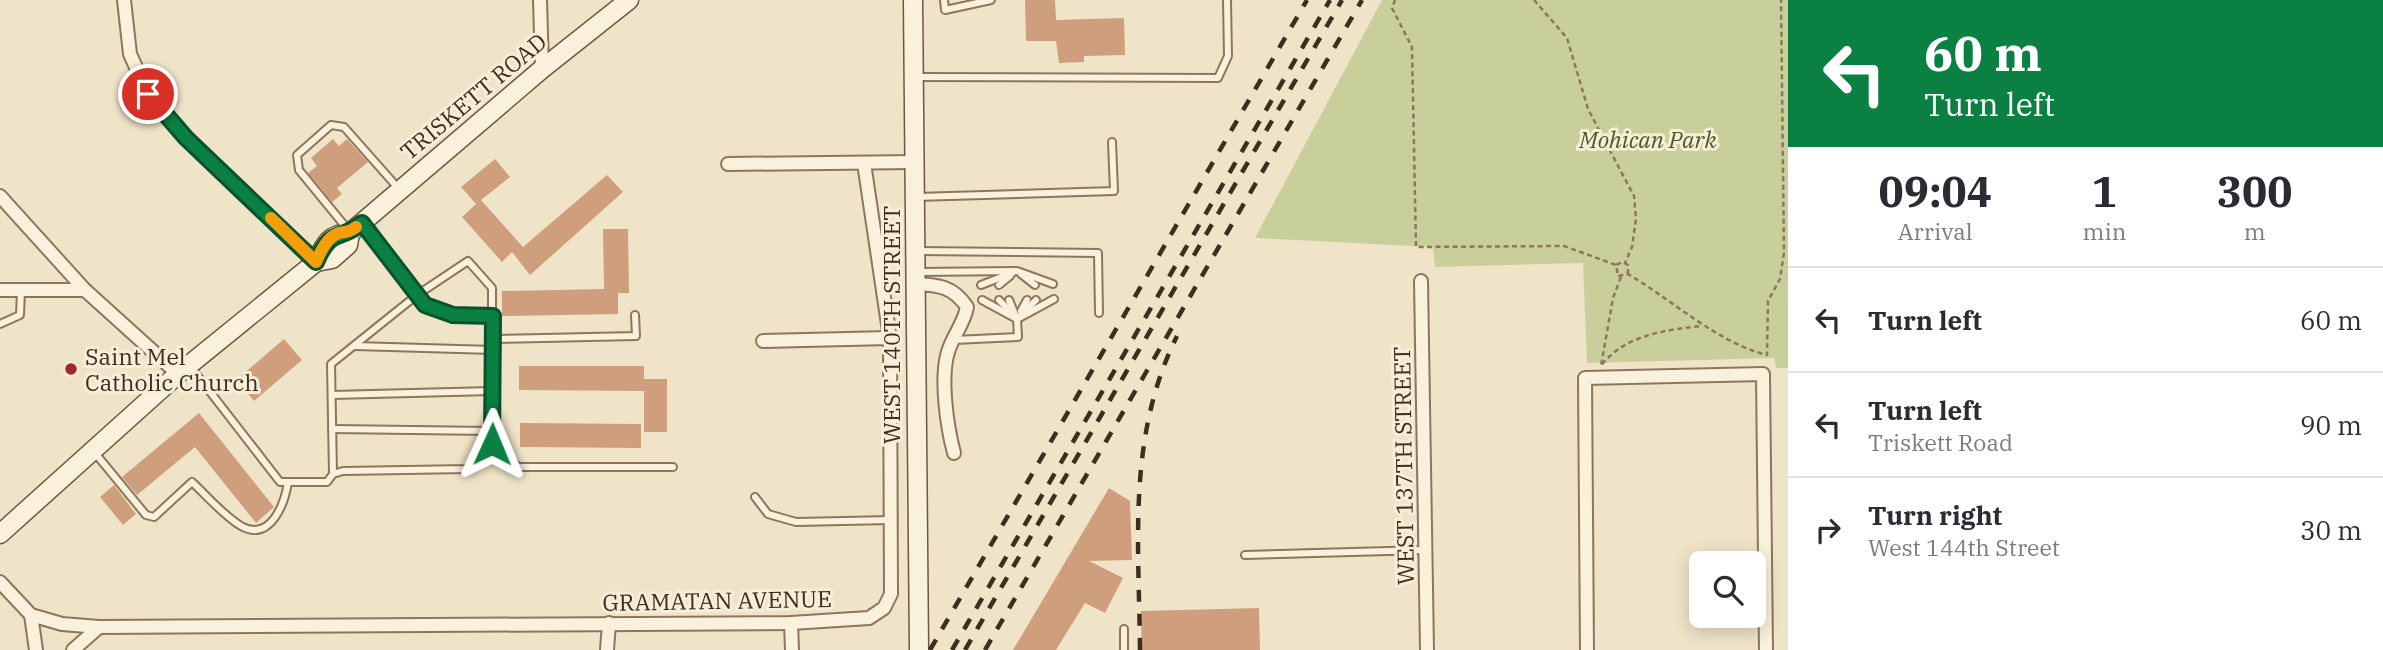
<!DOCTYPE html>
<style>
:root{--surface:#fff;--page:#f2f2f3;--text:#2b2b33;--muted:#7c7c81;--line:#e1e1e2}
body{margin:0;font-family:"IBM Plex Serif",serif;background:var(--page);color:var(--text);height:100vh;display:flex;flex-direction:column;font-size:26px;white-space:nowrap}
*{box-sizing:border-box;margin:0}
p{font-size:23px;color:var(--muted)}
.icon{flex:none;width:38px;height:38px;fill:none;stroke:currentColor;stroke-width:2;stroke-linecap:round;stroke-linejoin:round}
.map{position:relative;flex:1;overflow:hidden}
.details{display:flex;flex-direction:column;background:var(--surface);width:595px}
.details>*{flex:none}
.hud{background:#0b8043;color:#fff;overflow:hidden}
.tools{position:absolute;left:1689px;top:551px;display:grid;gap:14px}
.tools a{display:grid;place-items:center;width:77px;height:77px;border-radius:10px;background:var(--surface);box-shadow:0 4px 18px #0003;font-size:35px}
.pin{position:absolute;display:grid;place-items:center;width:60px;height:60px;color:#fff;margin:-30px;border:4px solid #fff;border-radius:50%;box-shadow:0 2px 7px #0007}
.me{position:absolute;width:77px;margin:-38px;rotate:1deg;stroke-linejoin:round;filter:drop-shadow(0 0 5px #0008)}
.turn{display:flex;align-items:center;gap:24px;height:147px;padding:0 21px;font-size:32px}
.turn .icon{width:91px;height:91px;stroke-width:2.5}
.turn b{display:block;font-size:49px;line-height:60px}
.eta{display:flex;justify-content:space-evenly;align-items:center;height:119px;text-align:center}
.eta b{font-size:42px;font-weight:700;line-height:49px}
ul{padding:0;list-style:none}
li{display:flex;align-items:center;gap:21px;height:105px;padding:0 21px;border-top:2px solid var(--line)}
li div{flex:1}
li b{display:block;font-size:26px}
li em{font-style:normal}
main{display:flex;flex:1;min-height:0}
.map>svg:first-child{display:block}
</style>
<main>
<div class="map">
<svg width="1788" height="650" viewBox="0 0 1788 650">
<rect width="100%" height="100%" fill="#f0e4c8"/>
<path fill="#c9cf9b" d="M1382 0H1788V368H1776L1774 358 1587 363 1583 263 1435 267 1433 247 1255 238Z"/>
<g fill="#cf9f7d">
<path d="M1025 0H1055L1056 20 1124 18 1125 55 1084 56V62L1059 63 1056 41H1026Z"/>
<path d="M333 139 339 146 347 139 368 162 337 188 342 194 332 202 308 173 317 166 311 158Z"/>
<path d="M495 159 510 177 481 200 523 247 607 175 623 192 530 275 512 252 502 262 462 217 476 204 461 187Z"/>
<path d="M603 229H628L629 293H618V314L502 316V291L604 289Z"/>
<path d="M284 339 302 360 254 401 236 380Z"/>
<path d="M519 366H644V379H667V432H644V391L519 390Z"/>
<path d="M199 413 274 507 256 523 195 447 137 495 122 477Z"/>
<path d="M520 423 641 424V448L520 447Z"/>
<path d="M114 485 136 514 123 525 100 497Z"/>
<path d="M1109 488 1130 501 1132 560 1089 561 1123 578 1105 613 1085 603 1056 650H1013Z"/>
<path d="M1259 608 1260 650H1142L1141 611Z"/>
</g>
<g fill="none" stroke-linecap="round" stroke-linejoin="round">
<g stroke="#8d765c" stroke-width="10">
<g id="service">
<path d="M944 0 945 10 991 0"/>
<path d="M916 77 1218 78 1228 56 1227 0"/>
<path d="M916 197 1114 191 1112 142"/>
<path d="M363 224 425 305 453 315 493 316"/>
<path d="M349 231 299 170 297 155 331 125 344 127 398 188"/>
<path d="M917 251 1098 253 1099 313"/>
<path d="M917 272 1017 271 1053 284"/>
<path d="M1021 274 1035 285"/>
<path d="M981 285 1012 273"/>
<path d="M999 285 1010 276"/>
<path d="M982 300 1017 319"/>
<path d="M999 300 1011 312"/>
<path d="M1021 311 1027 300"/>
<path d="M1021 315 1036 300"/>
<path d="M1017 319 1054 299"/>
<path d="M0 324 20 315 21 290"/>
<path d="M493 339 636 336 635 315"/>
<path d="M954 340 1018 337 1017 319 1009 300"/>
<path d="M355 346 493 350"/>
<path d="M190 366 280 482H327L333 474 343 471 468 469C482 464 489 459 492 444V288L468 261 417 295 331 364 333 474"/>
<path d="M332 395 492 391"/>
<path d="M332 429 492 431"/>
<path d="M95 453 146 515 154 517 192 482C207 496 224 516 241 526 271 543 285 502 288 482"/>
<path d="M490 453 507 457 518 467H673"/>
<path d="M755 497 768 514 796 522 891 520"/>
<path d="M1245 555 1425 550"/>
<path d="M1124 629V650"/>
</g>
</g>
<g stroke="#8d765c" stroke-width="16">
<g id="minor">
<path d="M124 0 130 54 148 94 186 138 316 262"/>
<path d="M540 0 542 69"/>
<path d="M728 164 914 162"/>
<path d="M0 196 85 290 178 374"/>
<path d="M1421 281 1427 650"/>
<path d="M915 284C938 285 953 286 967 307 964 324 953 335 948 352 940 378 947 427 954 453"/>
<path d="M0 290H85"/>
<path d="M763 341 890 338"/>
<path d="M0 582 31 615 62 624 99 627 791 623 869 618 884 608 891 594 890 338 864 163"/>
<path d="M31 615 36 650"/>
<path d="M791 623 792 650"/>
<path d="M73 650 99 627"/>
<path d="M607 650 609 623"/>
<path d="M1587 650 1585 378 1763 374 1766 650"/>
</g>
</g>
<g stroke="#6f573f" stroke-width="21">
<g id="secondary">
<path d="M913 0 919 650"/>
<path d="M316 262 332 259 348 245 350 233"/>
<path d="M0 534 178 374 316 262C324 245 330 233 350 233L542 69 629 0"/>
</g>
</g>
<g stroke="#8d765c" stroke-width="2.5" stroke-dasharray="5 3.5" stroke-linecap="butt">
<path d="M1395 0 1392 8 1412 47 1416 247 1564 246 1616 265"/>
<path d="M1534 0 1567 38 1588 109 1634 196 1636 219 1632 247 1625 263"/>
<path d="M1628 274V265L1622 262 1616 265 1618 276 1628 274C1672 300 1718 343 1767 355L1768 301 1780 279 1784 253 1781 0"/>
<path d="M1621 277 1613 298 1601 366C1624 335 1665 330 1702 326"/>
</g>
<use href="#service" stroke="#faf1dc" stroke-width="6"/>
<use href="#minor" stroke="#faf1dc" stroke-width="12"/>
<use href="#secondary" stroke="#faf1dc" stroke-width="18"/>
<g stroke="#3d2e20" stroke-width="4.5" stroke-dasharray="12 12" stroke-linecap="butt">
<path d="M930 650 1307 0"/>
<path d="M952 650 1330 0"/>
<path d="M965 650 1342 0"/>
<path d="M985 650 1362 0"/>
<path d="M1140 650C1139 541 1127 437 1177 336"/>
</g>
</g>
<g fill="none" stroke-linecap="round" stroke-linejoin="round">
<g stroke="#07532c" stroke-width="18">
<path id="route" d="M148 94 186 138 316 262C332 226 339 242 362 223L425 305 453 315 493 316 492 444"/>
</g>
<use href="#route" stroke="#0b8043" stroke-width="12"/>
<path stroke="#f59e0b" stroke-width="12" d="M271 218 316 262C321 251 327 237 339 233 347 231 349 233 356 227"/>
</g>
<circle fill="#9e2a2b" stroke="#f7eed8" stroke-width="2.5" cx="71" cy="369" r="7"/>
<g text-anchor="middle" dominant-baseline="central" stroke-width="6" stroke-linejoin="round" paint-order="stroke">
<g font-size="23" fill="#3d2e20" stroke="#f7eed8">
<text transform="translate(473 96) rotate(-40)">TRISKETT ROAD</text>
<text transform="translate(891 325) rotate(-90)">WEST 140TH STREET</text>
<text transform="translate(1403 466) rotate(-91)">WEST 137TH STREET</text>
<text transform="translate(717 600) rotate(-1)">GRAMATAN AVENUE</text>
</g>
<g font-size="23" font-style="italic" fill="#4d5a26" stroke="#f7eed8">
<text x="1648" y="139">Mohican Park</text>
</g>
<g font-size="23" fill="#3d2e20" stroke="#f7eed8" text-anchor="start">
<text x="85" y="356">Saint Mel<tspan x="85" dy="26">Catholic Church</tspan></text>
</g>
</g>
</svg>
<div class="tools">
<a><svg class="icon" aria-label="search" viewBox="0 0 24 24"><circle cx="10" cy="10" r="6"/><path d="M15 15l6 6"/></svg></a>
</div>
<div class="pin" style="left:148px;top:94px;background:#d93025"><svg class="icon" aria-label="arrive" viewBox="0 0 24 24"><path d="M6 21V4h12l-3 4 3 4H6"/></svg></div>
<svg class="me" style="left:492px;top:444px" viewBox="-20 -20 40 40"><path d="M0-17L14 15 0 8-14 15z" fill="#0b8043" stroke="#fff" stroke-width="4"/></svg>
</div>
<section class="details">
<div class="hud">
<div class="turn"><svg class="icon" aria-label="left" viewBox="0 0 24 24"><path d="M17 20v-9H6M10 6l-5 5 5 5"/></svg><div><b>60 m</b>Turn left</div></div>
</div>
<div class="eta">
<div><b>09:04</b><p>Arrival</p></div>
<div><b>1</b><p>min</p></div>
<div><b>300</b><p>m</p></div>
</div>
<ul>
<li><svg class="icon" aria-label="left" viewBox="0 0 24 24"><path d="M17 20v-9H6M10 6l-5 5 5 5"/></svg><div><b>Turn left</b></div><em>60 m</em></li>
<li><svg class="icon" aria-label="left" viewBox="0 0 24 24"><path d="M17 20v-9H6M10 6l-5 5 5 5"/></svg><div><b>Turn left</b><p>Triskett Road</p></div><em>90 m</em></li>
<li><svg class="icon" aria-label="right" viewBox="0 0 24 24"><path d="M7 20v-9h11M14 6l5 5-5 5"/></svg><div><b>Turn right</b><p>West 144th Street</p></div><em>30 m</em></li>
</ul>
</section>
</main>
